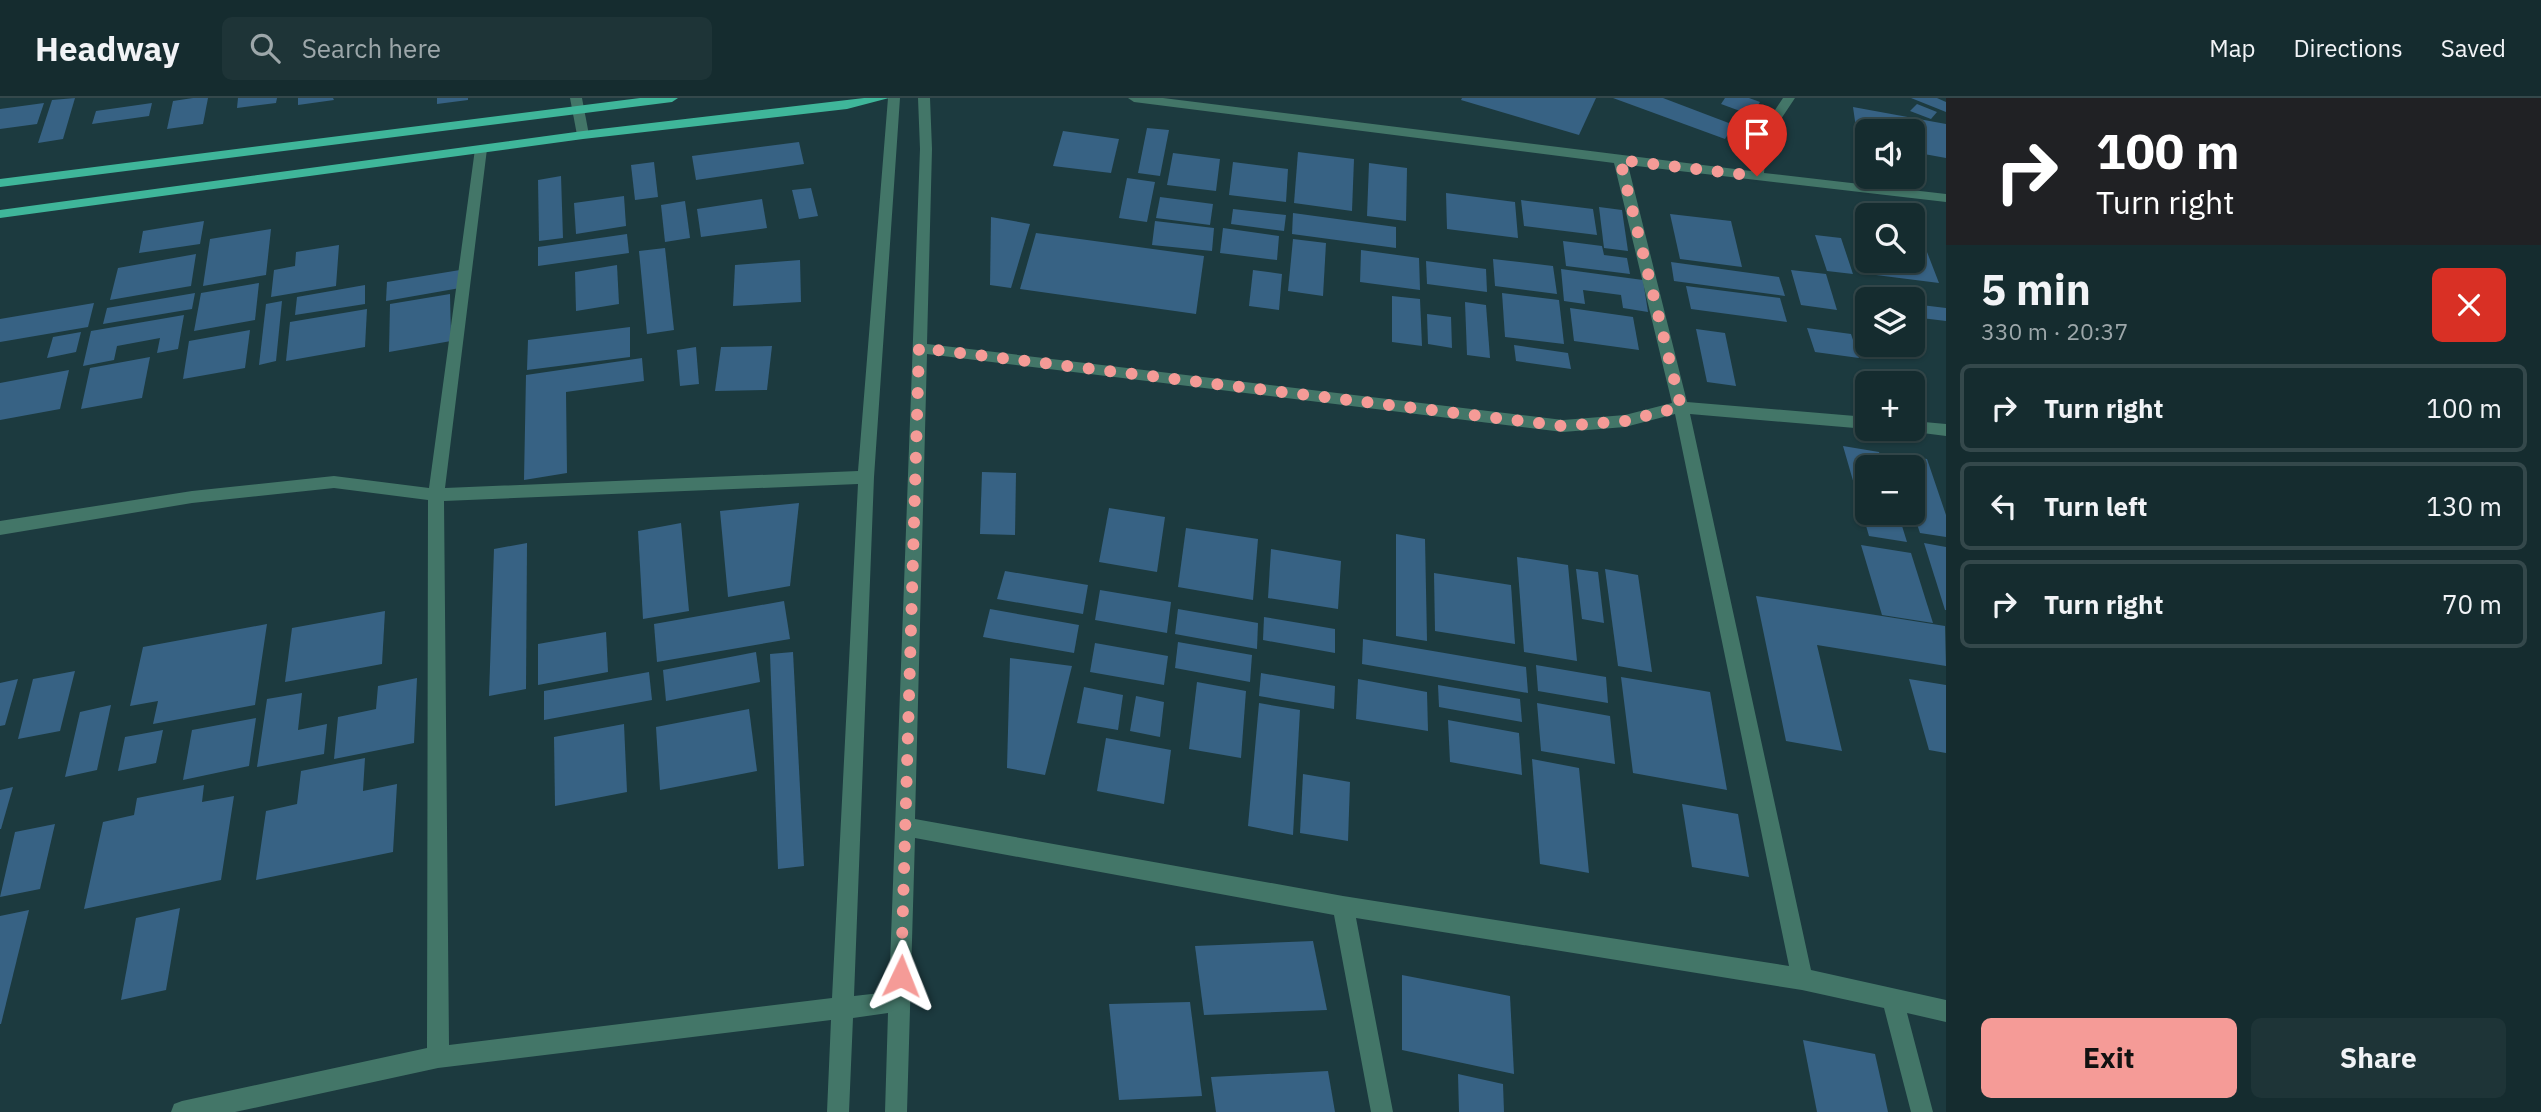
<!DOCTYPE html>
<meta charset="utf-8">
<style>
:root{--surface:#152c2f;--page:#1e3437;--text:#f1f3f6;--muted:#9da7aa;--line:#34484b;--accent:#f59b97}
body{margin:0;font-family:"IBM Plex Sans",sans-serif;background:var(--page);color:var(--text);height:100vh;display:flex;flex-direction:column;font-size:26px;white-space:nowrap}
*{box-sizing:border-box;margin:0}
p{font-size:23px;color:var(--muted)}
.icon{flex:none;width:38px;height:38px;fill:none;stroke:currentColor;stroke-width:2;stroke-linecap:round;stroke-linejoin:round}
.map{position:relative;flex:1;overflow:hidden}
.side{display:flex;flex-direction:column;background:var(--surface);width:595px}
.side>*{flex:none}
.hud{background:#202124;color:#fff;overflow:hidden}
.fabs{position:absolute;left:1855px;top:21px;display:grid;gap:14px}
.fabs a{display:grid;place-items:center;width:70px;height:70px;border-radius:10px;background:var(--surface);box-shadow:0 2px 5px #0004,0 0 0 2px var(--line);font-size:35px}
.pin{position:absolute;display:grid;place-items:center;width:60px;height:60px;color:#fff;margin:-72px -30px;border-radius:50% 50% 50% 0;rotate:-45deg;box-shadow:0 0 7px #0007}
.pin .icon{rotate:45deg}
.me{position:absolute;width:77px;margin:-38px;rotate:2deg;stroke-linejoin:round;filter:drop-shadow(0 0 5px #0008)}
.turn{display:flex;align-items:center;gap:24px;height:147px;padding:0 35px;font-size:32px}
.turn .icon{width:91px;height:91px;stroke-width:2.5}
.turn b{display:block;font-size:49px;line-height:60px}
.round{display:grid;place-items:center;flex:none;width:74px;height:74px;border-radius:10px;background:var(--page)}
.headline{display:flex;align-items:center;justify-content:space-between;height:119px;padding:0 35px}
h1{font-size:42px;font-weight:800;line-height:52px}
.action{display:flex;gap:14px;margin-top:auto;padding:14px 35px}
.action a{flex:1;height:80px;border-radius:10px;background:var(--accent);color:#111;font-size:28px;font-weight:800;line-height:80px;text-align:center}
.action a+a{background:var(--page);color:var(--text)}
ul{padding:0;list-style:none}
li{display:flex;align-items:center;gap:21px;height:88px;margin:0 14px 10px;padding:0 21px;border:4px solid var(--line);border-radius:10px}
li div{flex:1}
li b{display:block;font-size:26px}
li em{font-style:normal}
header{display:flex;align-items:center;gap:42px;box-sizing:border-box;height:98px;padding:0 35px;background:var(--surface);border-bottom:2px solid var(--line)}
header strong{font-size:33px}
nav{display:flex;gap:38px;margin-inline-start:auto;font-size:24px}
.search{width:490px;height:63px;background:var(--page);display:flex;align-items:center;gap:18px;box-sizing:border-box;padding:0 24px;border-radius:10px;color:var(--muted);font-size:26px}
main{display:flex;flex:1;min-height:0}
.map>svg:first-child{display:block}
</style>
<header>
<strong>Headway</strong>
<div class="search"><svg class="icon" aria-label="search" viewBox="0 0 24 24"><circle cx="10" cy="10" r="6"/><path d="M15 15l6 6"/></svg>Search here</div>
<nav><a>Map</a><a>Directions</a><a>Saved</a></nav>
</header>
<main>
<div class="map">
<svg width="1946" height="1014" viewBox="0 0 1946 1014">
<rect width="100%" height="100%" fill="#1c3a3f"/>
<g fill="#376284">
<path d="M75 0 63 41 38 45 52 2Z"/>
<path d="M193 0H208L203 26 167 31 173 3Z"/>
<path d="M238 0H277L276 5 237 10Z"/>
<path d="M298 0H333L334 2 298 7Z"/>
<path d="M437 0H468V2L437 6Z"/>
<path d="M1462 0H1596L1579 37 1461 2Z"/>
<path d="M1613 0H1663L1734 27 1725 41Z"/>
<path d="M1725 0H1749L1760 4 1751 17 1721 6Z"/>
<path d="M1911 0H1937L1946 4V14Z"/>
<path d="M44 5 37 26 0 31V11Z"/>
<path d="M152 5 149 18 92 26 96 13Z"/>
<path d="M1917 6 1937 14 1931 21 1910 13Z"/>
<path d="M1853 9 1946 26V60L1913 54V33H1867V45L1858 44Z"/>
<path d="M1147 30 1169 32 1160 78 1138 75Z"/>
<path d="M1063 33 1119 41 1111 75 1053 68Z"/>
<path d="M799 44 804 66 696 82 692 58Z"/>
<path d="M1298 54 1354 61 1352 113 1294 105Z"/>
<path d="M1173 55 1220 61 1216 93 1167 87Z"/>
<path d="M654 64 658 99 635 102 631 67Z"/>
<path d="M1233 64 1288 71 1286 104 1229 97Z"/>
<path d="M1369 65 1407 70 1406 123 1367 118Z"/>
<path d="M561 78 563 140 539 143 538 82Z"/>
<path d="M1127 80 1155 84 1147 124 1119 120Z"/>
<path d="M811 90 818 118 799 121 792 92Z"/>
<path d="M1446 95 1515 104 1518 140 1447 131Z"/>
<path d="M624 98 626 128 576 136 574 105Z"/>
<path d="M1160 99 1213 106 1210 127 1156 120Z"/>
<path d="M762 101 767 130 701 139 697 111Z"/>
<path d="M1521 102 1593 111 1597 137 1524 128Z"/>
<path d="M685 103 690 140 665 144 661 107Z"/>
<path d="M1599 109 1622 112 1628 153 1604 150Z"/>
<path d="M1233 111 1286 117 1284 133 1231 126Z"/>
<path d="M1293 115 1396 129V150L1292 136Z"/>
<path d="M1670 116 1731 123 1742 169 1680 161Z"/>
<path d="M991 119 1030 126 1011 190 990 187Z"/>
<path d="M204 123 200 146 139 155 143 133Z"/>
<path d="M1155 123 1214 130 1212 153 1152 147Z"/>
<path d="M1223 130 1279 138 1277 162 1220 155Z"/>
<path d="M271 131 266 177 203 188 210 141Z"/>
<path d="M1036 135 1204 158 1196 216 1020 191Z"/>
<path d="M627 136 629 155 538 168V149Z"/>
<path d="M1815 137 1841 140 1853 176 1827 173Z"/>
<path d="M1293 141 1326 145 1323 198 1288 193Z"/>
<path d="M1563 143 1602 148 1604 157 1627 160 1630 176 1566 168Z"/>
<path d="M339 147 336 188 271 199 274 172 295 168 296 154Z"/>
<path d="M665 150 674 232 647 236 639 153Z"/>
<path d="M1361 152 1419 160 1420 192 1360 184Z"/>
<path d="M1913 152 1927 154 1939 185 1876 177 1871 163H1913Z"/>
<path d="M196 156 191 188 110 202 118 170Z"/>
<path d="M1493 161 1553 168 1557 196 1495 188Z"/>
<path d="M800 162 801 204 733 208 735 167Z"/>
<path d="M1426 163 1486 171 1487 194 1427 186Z"/>
<path d="M1671 164 1779 179 1785 198 1674 183Z"/>
<path d="M617 167 619 206 576 213 575 174Z"/>
<path d="M1561 171 1643 182 1648 214 1623 210 1621 197 1583 192 1585 206 1564 203Z"/>
<path d="M460 172V190L386 203 387 184Z"/>
<path d="M1253 172 1282 176 1279 212 1249 208Z"/>
<path d="M1791 172 1826 176 1837 212 1801 207Z"/>
<path d="M259 185 255 222 194 233 201 195Z"/>
<path d="M365 187V206L295 217 297 199Z"/>
<path d="M1686 188 1780 200 1787 224 1691 211Z"/>
<path d="M195 195 192 211 103 226 107 210Z"/>
<path d="M1502 195 1559 202 1564 246 1505 239Z"/>
<path d="M450 196 451 243 389 254 390 206Z"/>
<path d="M1392 198 1420 201 1422 248 1392 244Z"/>
<path d="M282 203 276 263 259 267 266 206Z"/>
<path d="M1465 204 1486 207 1490 260 1467 257Z"/>
<path d="M94 205 88 229 0 244V221Z"/>
<path d="M1913 206 1946 210V223L1913 219Z"/>
<path d="M1570 210 1633 219 1639 252 1574 243Z"/>
<path d="M367 211 365 249 286 263 290 224Z"/>
<path d="M1427 216 1451 219 1452 250 1428 246Z"/>
<path d="M184 217 178 251 157 255 160 240 117 248 114 262 83 268 91 233Z"/>
<path d="M630 229V259L527 272 528 242Z"/>
<path d="M1807 230 1851 236 1859 260 1815 254Z"/>
<path d="M1696 231 1725 235 1736 288 1707 284Z"/>
<path d="M250 232 245 270 183 281 189 243Z"/>
<path d="M81 234 76 254 47 260 53 239Z"/>
<path d="M1514 247 1568 255 1571 271 1516 263Z"/>
<path d="M772 248 767 292 715 293 721 249Z"/>
<path d="M696 249 699 286 680 288 677 252Z"/>
<path d="M150 259 142 300 81 311 90 270Z"/>
<path d="M642 260 644 283 566 294 567 375 524 382 526 277Z"/>
<path d="M69 272 60 311 0 322V285Z"/>
<path d="M1843 348 1879 354 1884 369H1867V415H1898L1907 444 1869 438Z"/>
<path d="M1894 356 1927 361 1946 417V439L1920 435 1913 414V369H1898Z"/>
<path d="M982 374 1016 375 1015 437 980 436Z"/>
<path d="M799 405 790 488 728 499 720 413Z"/>
<path d="M1109 410 1165 419 1157 474 1099 464Z"/>
<path d="M681 425 689 513 643 521 638 433Z"/>
<path d="M1186 430 1258 441 1253 502 1178 489Z"/>
<path d="M1396 436 1425 441 1427 543 1396 538Z"/>
<path d="M527 445 526 591 489 598 494 451Z"/>
<path d="M1924 445 1946 449V512H1945Z"/>
<path d="M1861 447 1911 455 1933 525 1882 517Z"/>
<path d="M1271 451 1341 463 1338 511 1268 500Z"/>
<path d="M1517 459 1568 467 1577 563 1524 554Z"/>
<path d="M1576 471 1598 474 1604 525 1582 521Z"/>
<path d="M1605 471 1638 477 1652 574 1618 568Z"/>
<path d="M1005 473 1088 487 1083 516 997 501Z"/>
<path d="M1434 475 1511 487 1515 546 1435 533Z"/>
<path d="M1100 492 1171 504 1167 535 1095 522Z"/>
<path d="M1756 498 1945 528 1946 568 1817 547 1842 653 1786 643Z"/>
<path d="M784 503 790 541 657 564 654 526Z"/>
<path d="M990 511 1079 527 1074 555 983 539Z"/>
<path d="M1178 511 1258 525 1257 551 1175 536Z"/>
<path d="M385 513 382 566 285 584 292 530Z"/>
<path d="M1264 519 1335 531V555L1263 542Z"/>
<path d="M267 526 255 607 153 626 158 603 130 608 143 549Z"/>
<path d="M606 534 608 574 538 587V546Z"/>
<path d="M1363 541 1526 569 1528 595 1362 566Z"/>
<path d="M1178 544 1252 557 1250 584 1175 570Z"/>
<path d="M1095 545 1168 558 1164 587 1090 574Z"/>
<path d="M756 554 760 584 666 603 663 572Z"/>
<path d="M793 554 804 768 778 771 770 556Z"/>
<path d="M1010 560 1072 568 1045 677 1007 670Z"/>
<path d="M1536 567 1606 579 1608 605 1538 593Z"/>
<path d="M75 573 60 633 18 641 33 581Z"/>
<path d="M649 574 652 602 544 622V593Z"/>
<path d="M1261 575 1335 588 1334 611 1259 598Z"/>
<path d="M1621 579 1710 594 1727 692 1633 675Z"/>
<path d="M417 580 414 645 334 661 338 619 376 611 378 588Z"/>
<path d="M18 581 5 627 0 628V585Z"/>
<path d="M1358 581 1427 594 1428 633 1356 621Z"/>
<path d="M1909 581 1946 587V655L1929 652Z"/>
<path d="M1197 584 1246 593 1241 660 1189 651Z"/>
<path d="M1438 587 1520 601 1522 624 1439 609Z"/>
<path d="M1084 589 1123 597 1118 632 1077 625Z"/>
<path d="M302 595 298 632 327 626 324 656 257 669 267 601Z"/>
<path d="M1136 598 1164 604 1160 639 1130 633Z"/>
<path d="M1259 605 1300 612 1293 737 1248 728Z"/>
<path d="M1537 605 1610 618 1615 666 1541 653Z"/>
<path d="M111 607 97 672 65 679 80 614Z"/>
<path d="M749 611 757 673 660 692 656 629Z"/>
<path d="M256 620 249 668 183 682 192 632Z"/>
<path d="M1448 622 1519 635 1522 677 1450 664Z"/>
<path d="M624 626 627 694 555 708 554 639Z"/>
<path d="M163 632 156 665 118 673 125 639Z"/>
<path d="M1106 640 1171 652 1164 706 1097 693Z"/>
<path d="M365 660 363 693 397 686 393 754 256 782 266 713 297 706 301 673Z"/>
<path d="M1532 661 1579 670 1589 775 1540 766Z"/>
<path d="M1303 676 1350 684 1348 743 1300 735Z"/>
<path d="M204 687 202 704 234 698 221 782 84 811 103 724 134 717 137 700Z"/>
<path d="M13 689 1 731H0V692Z"/>
<path d="M1682 706 1738 716 1749 779 1692 769Z"/>
<path d="M55 726 40 791 0 799 15 734Z"/>
<path d="M180 810 166 892 121 902 136 820Z"/>
<path d="M29 812 1 926H0V818Z"/>
<path d="M1313 843 1327 912 1204 917 1195 848Z"/>
<path d="M1402 877 1510 898 1514 976 1402 952Z"/>
<path d="M1190 904 1202 998 1119 1002 1109 906Z"/>
<path d="M1803 942 1875 956 1888 1014H1817Z"/>
<path d="M1328 973 1335 1014H1216L1211 979Z"/>
<path d="M1458 976 1503 986 1504 1014H1459Z"/>
</g>
<g fill="none" stroke-linecap="round" stroke-linejoin="round">
<g fill="#437668" fill-rule="evenodd">
<path d="M570 0H582L589 37 587 40H579L577 37Z"/>
<path d="M888 0H900L874 379 854 898 889 894 920 51 918 0H930L932 51 927 246 1563 322 1625 317 1672 305 1614 65 1134 4 1128 0H1163L1751 73 1755 42 1783 0H1795L1767 42 1764 75 1946 96V104L1628 67 1687 304 1867 319V331L1690 316 1811 872 1946 902V924L1907 915 1933 1014H1911L1884 910 1802 892 1356 820 1393 1014H1371L1334 817 915 740 907 1014H885L888 915 853 920 849 1014H827L831 922 438 970 235 1014H171L174 1006 182 1003 427 950 428 402 334 390 192 405 0 437V423L192 393 334 378 429 390 475 51 481 47 487 51 445 390 858 373ZM927 256 1563 334 1625 329 1675 316 1789 868 1343 798 915 721ZM858 386 832 900 449 947 444 403Z"/>
<path d="M1913 323 1946 326V338L1907 333 1906 331H1913Z"/>
</g>
<g fill="#3fb69a" fill-rule="evenodd">
<path d="M640 0H678L672 4 0 89V81Z"/>
<path d="M864 0H889L847 11 583 41 0 120V112L583 33Z"/>
</g>
</g>
<g fill="none" stroke-linecap="round" stroke-linejoin="round">
<path stroke="#f59b97" stroke-width="12" stroke-dasharray="0 21.6" d="M901 878 919 250 1563 328 1625 323 1681 309 1620 62 1757 78"/>
</g>
</svg>
<div class="fabs">
<a><svg class="icon" aria-label="sound" viewBox="0 0 24 24"><path d="M4 9h4l5-4v14l-5-4H4zM17 9q2 3 0 6"/></svg></a>
<a><svg class="icon" aria-label="search" viewBox="0 0 24 24"><circle cx="10" cy="10" r="6"/><path d="M15 15l6 6"/></svg></a>
<a><svg class="icon" aria-label="layers" viewBox="0 0 24 24"><path d="M12 4l9 5-9 5-9-5zM3 14l9 5 9-5"/></svg></a>
<a>+</a>
<a>−</a>
</div>
<div class="pin" style="left:1757px;top:78px;background:#d93025"><svg class="icon" aria-label="arrive" viewBox="0 0 24 24"><path d="M6 21V4h12l-3 4 3 4H6"/></svg></div>
<svg class="me" style="left:901px;top:878px" viewBox="-20 -20 40 40"><path d="M0-17L14 15 0 8-14 15z" fill="#f59b97" stroke="#fff" stroke-width="4"/></svg>
</div>
<section class="side">
<div class="hud">
<div class="turn"><svg class="icon" aria-label="right" viewBox="0 0 24 24"><path d="M7 20v-9h11M14 6l5 5-5 5"/></svg><div><b>100 m</b>Turn right</div></div>
</div>
<div class="headline"><div><h1>5 min</h1><p>330 m · 20:37</p></div><a class="round" style="background:#d93025;color:#fff"><svg class="icon" aria-label="close" viewBox="0 0 24 24"><path d="M6 6l12 12M18 6L6 18"/></svg></a></div>
<ul>
<li><svg class="icon" aria-label="right" viewBox="0 0 24 24"><path d="M7 20v-9h11M14 6l5 5-5 5"/></svg><div><b>Turn right</b></div><em>100 m</em></li>
<li><svg class="icon" aria-label="left" viewBox="0 0 24 24"><path d="M17 20v-9H6M10 6l-5 5 5 5"/></svg><div><b>Turn left</b></div><em>130 m</em></li>
<li><svg class="icon" aria-label="right" viewBox="0 0 24 24"><path d="M7 20v-9h11M14 6l5 5-5 5"/></svg><div><b>Turn right</b></div><em>70 m</em></li>
</ul>
<div class="action"><a>Exit</a><a>Share</a></div>
</section>
</main>
